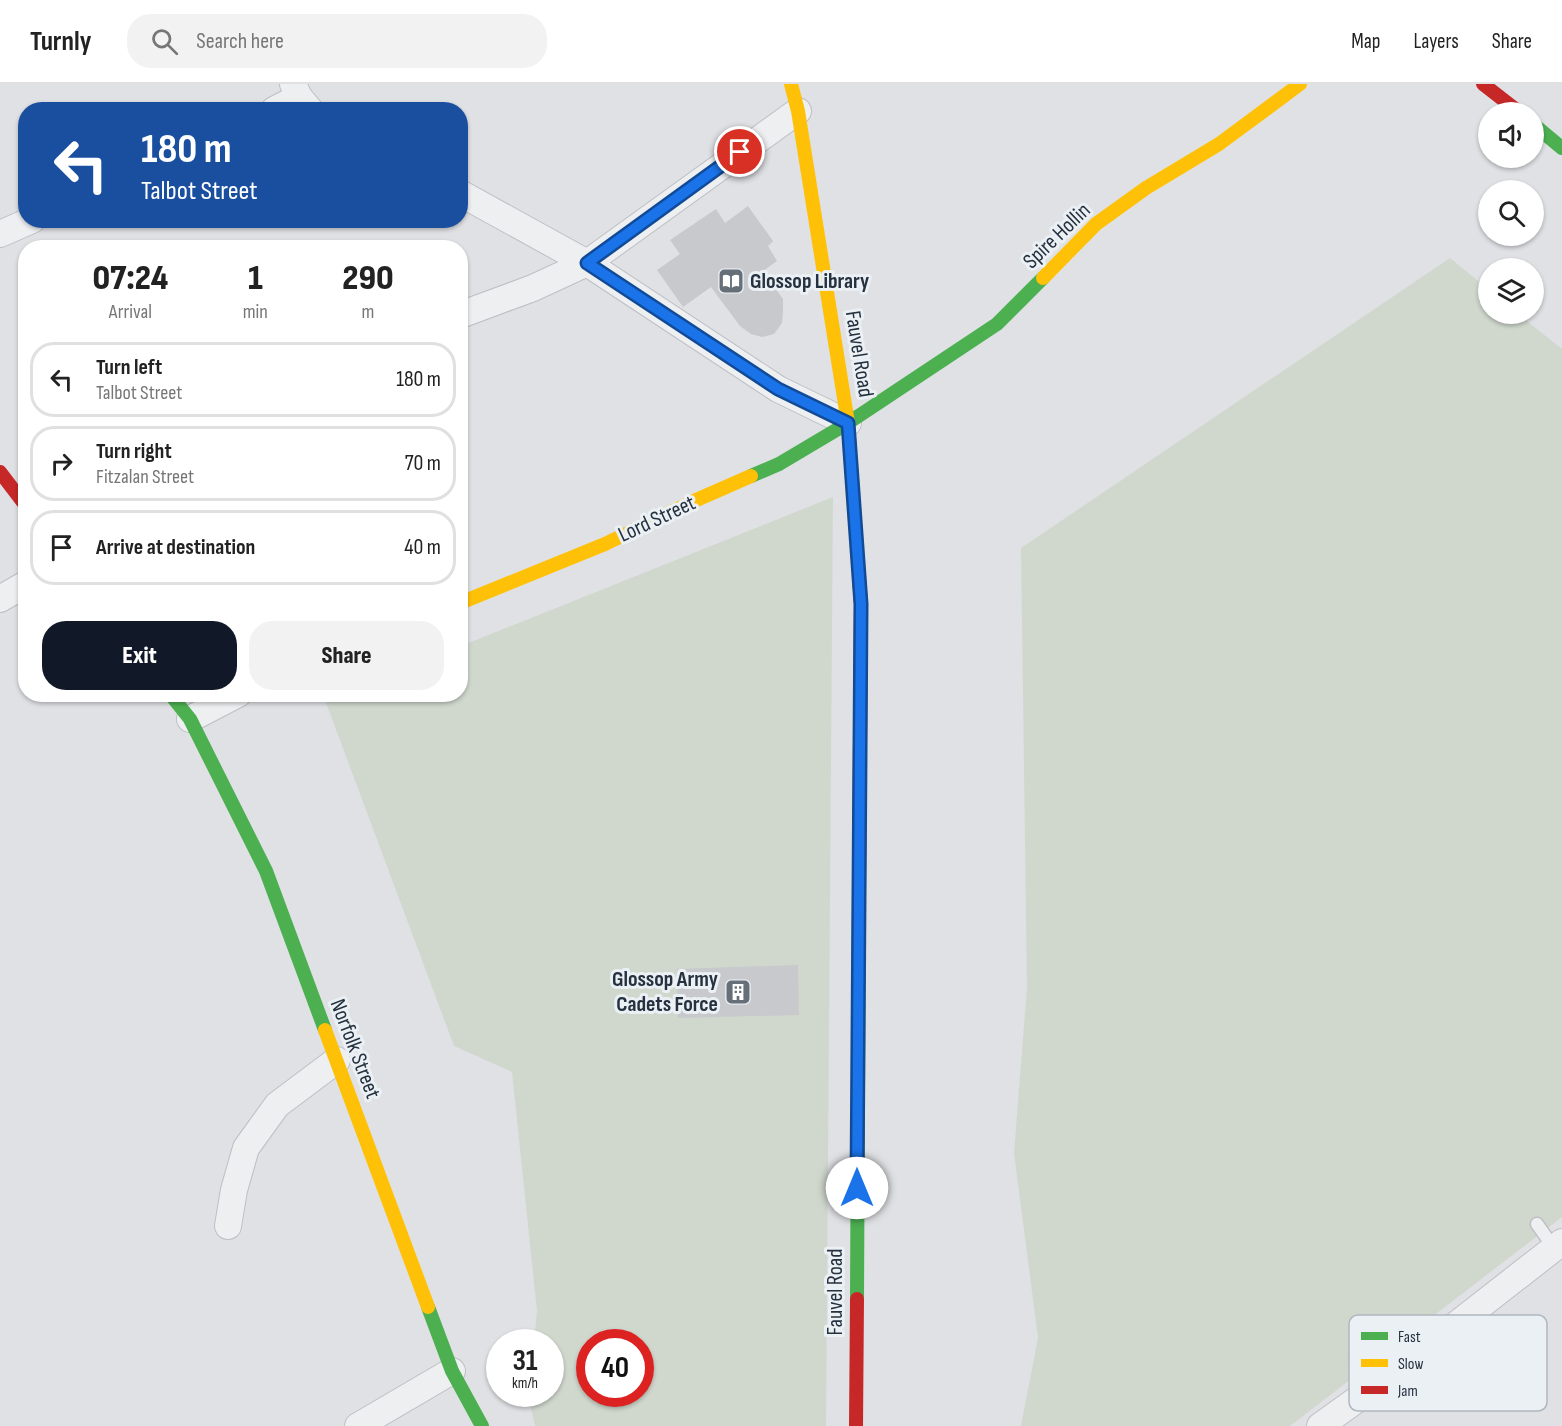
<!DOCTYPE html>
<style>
:root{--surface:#fff;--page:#f2f2f2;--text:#222;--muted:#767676;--line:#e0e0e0;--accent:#111827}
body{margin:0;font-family:"Sofia Sans Condensed",sans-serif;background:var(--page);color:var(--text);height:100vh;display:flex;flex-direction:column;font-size:22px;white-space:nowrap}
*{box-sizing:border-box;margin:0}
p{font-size:20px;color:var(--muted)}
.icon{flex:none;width:33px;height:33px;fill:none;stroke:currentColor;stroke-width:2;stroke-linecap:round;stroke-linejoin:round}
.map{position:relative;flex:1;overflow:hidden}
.panel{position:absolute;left:18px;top:156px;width:450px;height:462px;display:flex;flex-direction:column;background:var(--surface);border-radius:24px;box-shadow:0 2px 4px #0004}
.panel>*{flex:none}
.banner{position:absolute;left:18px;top:18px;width:450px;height:126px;border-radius:24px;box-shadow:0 2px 4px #0004;background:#1a4fa0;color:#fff;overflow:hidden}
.controls{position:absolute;left:1478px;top:18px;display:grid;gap:12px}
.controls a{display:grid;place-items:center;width:66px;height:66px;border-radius:50%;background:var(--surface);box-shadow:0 2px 4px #0004;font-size:30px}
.speed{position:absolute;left:486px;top:1245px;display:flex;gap:12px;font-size:30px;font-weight:700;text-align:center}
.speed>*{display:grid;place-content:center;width:78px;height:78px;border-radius:50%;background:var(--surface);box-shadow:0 2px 4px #0004;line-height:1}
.speed small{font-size:15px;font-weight:400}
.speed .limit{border:9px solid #d22;background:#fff;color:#111}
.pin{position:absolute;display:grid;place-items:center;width:51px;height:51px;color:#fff;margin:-26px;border:3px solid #fff;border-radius:50%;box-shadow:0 2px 6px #0007}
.me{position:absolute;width:66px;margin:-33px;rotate:0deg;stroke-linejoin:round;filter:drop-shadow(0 0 4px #0008)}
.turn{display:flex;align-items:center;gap:21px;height:126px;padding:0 24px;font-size:27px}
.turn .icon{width:78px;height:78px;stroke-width:2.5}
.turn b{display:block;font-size:42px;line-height:51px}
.eta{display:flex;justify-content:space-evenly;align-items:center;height:102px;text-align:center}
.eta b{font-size:36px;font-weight:800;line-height:42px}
.cta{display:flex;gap:12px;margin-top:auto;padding:12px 24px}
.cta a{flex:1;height:69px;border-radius:24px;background:var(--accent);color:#fff;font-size:24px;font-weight:800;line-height:69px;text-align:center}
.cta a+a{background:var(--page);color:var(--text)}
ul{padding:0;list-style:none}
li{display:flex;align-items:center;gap:18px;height:75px;margin:0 12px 9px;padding:0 12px;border:3px solid var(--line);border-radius:24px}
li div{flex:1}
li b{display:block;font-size:22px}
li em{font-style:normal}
header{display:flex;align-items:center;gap:36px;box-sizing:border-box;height:84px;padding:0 30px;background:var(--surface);border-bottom:2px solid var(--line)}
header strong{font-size:28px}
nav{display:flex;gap:33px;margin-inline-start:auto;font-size:21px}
.search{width:420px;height:54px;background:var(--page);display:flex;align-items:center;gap:15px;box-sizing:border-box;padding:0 21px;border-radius:24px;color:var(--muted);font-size:22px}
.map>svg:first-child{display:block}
</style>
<header>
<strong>Turnly</strong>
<div class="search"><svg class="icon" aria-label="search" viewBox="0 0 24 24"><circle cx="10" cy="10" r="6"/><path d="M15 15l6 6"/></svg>Search here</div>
<nav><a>Map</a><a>Layers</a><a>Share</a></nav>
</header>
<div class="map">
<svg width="1562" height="1342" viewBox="0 0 1562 1342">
<rect width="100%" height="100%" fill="#dfe1e4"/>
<g fill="#d0d8ce" fill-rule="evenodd">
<path d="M1450 174 1488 205V230H1518L1562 265V1133L1290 1342H1021L1038 1254 1014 1069 1027 904 1021 464Z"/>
<path d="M833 413 826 1342H535L529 1316 530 1310H550V1258H534L537 1227 512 988 454 962 325 616 339 610H460L461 562ZM590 1258H640V1310H590Z"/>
</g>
<g fill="#c7c9cc">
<path d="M748 122 773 157 768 162 777 177 763 187 783 215V227L782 239 774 250 762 253 751 250 740 242 711 203 683 223 657 186 680 170 670 156 716 125 725 139Z"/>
<path d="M798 881 799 931 678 934 677 885Z"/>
</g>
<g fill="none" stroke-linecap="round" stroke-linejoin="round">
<g stroke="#bdbfc2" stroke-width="15">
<g id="lane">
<path d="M1537 1140 1554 1164"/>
<path d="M1356 1275 1378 1300"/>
</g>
</g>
<g stroke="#bdbfc2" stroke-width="28">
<g id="street">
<path d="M293 0 299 13 310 26"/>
<path d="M274 26 299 13"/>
<path d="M460 109 587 179 778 305 848 339"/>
<path d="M0 150 32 136"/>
<path d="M460 231 533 204 587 179 798 27"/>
<path d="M0 515 26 500"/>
<path d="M190 635 238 610"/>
<path d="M228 1142 234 1106 246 1064 277 1021 337 976"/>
<path d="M358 1342 452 1287"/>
<path d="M1320 1342 1398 1286 1562 1158"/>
</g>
</g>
<use href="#lane" stroke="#edeff1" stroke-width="12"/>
<use href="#street" stroke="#edeff1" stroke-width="26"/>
<g stroke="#4caf50" stroke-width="14">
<path d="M1533 40 1562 64"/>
<path d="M751 392 779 380 848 339 997 240 1043 194"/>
<path d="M170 610 190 635 266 787 325 946"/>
<path d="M857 1215 859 800"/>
<path d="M428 1223 452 1287 482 1342"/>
</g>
<g stroke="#ffc107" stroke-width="14">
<path d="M791 0 798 27 848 339 859 493"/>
<path d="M1043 194 1096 140 1146 104 1219 60 1300 0"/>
<path d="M460 519 605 460 694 417 751 392"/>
<path d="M325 946 428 1223"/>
</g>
<g stroke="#c62828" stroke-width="14">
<path d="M1483 0 1519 28"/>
<path d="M0 388 26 422"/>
<path d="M859 493 861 520 859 800"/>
<path d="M856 1342 857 1215"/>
</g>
</g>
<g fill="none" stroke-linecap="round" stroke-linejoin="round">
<g stroke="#114b97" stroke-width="15">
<path id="route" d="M740 68 587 179 778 305 848 339 861 520 857 1104"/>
</g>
<use href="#route" stroke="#1a73e8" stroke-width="10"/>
</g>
<defs>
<g id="library-square" transform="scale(1.35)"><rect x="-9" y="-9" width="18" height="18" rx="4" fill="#666f78" stroke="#ebf0f5"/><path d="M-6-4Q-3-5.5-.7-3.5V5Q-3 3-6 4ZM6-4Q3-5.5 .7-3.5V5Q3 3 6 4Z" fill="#fff"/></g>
<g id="building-square" transform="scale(1.35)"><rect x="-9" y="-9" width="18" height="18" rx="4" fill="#666f78" stroke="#ebf0f5"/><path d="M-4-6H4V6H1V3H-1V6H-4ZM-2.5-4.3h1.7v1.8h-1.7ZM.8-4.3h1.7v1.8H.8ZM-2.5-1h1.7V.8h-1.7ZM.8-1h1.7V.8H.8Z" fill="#fff"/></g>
</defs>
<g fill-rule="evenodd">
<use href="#library-square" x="731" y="197"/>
<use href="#building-square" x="738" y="908"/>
</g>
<g text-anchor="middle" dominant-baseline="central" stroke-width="6" stroke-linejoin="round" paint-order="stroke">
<g font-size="22" fill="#25313e" stroke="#ebf0f5">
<text transform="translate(1057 152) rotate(-44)">Spire Hollin</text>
<text transform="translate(859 270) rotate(81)">Fauvel Road</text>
<text transform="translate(657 435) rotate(-25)">Lord Street</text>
<text transform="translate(355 965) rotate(69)">Norfolk Street</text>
<text transform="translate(835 1208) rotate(-90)">Fauvel Road</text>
</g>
<g font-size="22" font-weight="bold" fill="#25313e" stroke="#ebf0f5" text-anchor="start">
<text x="750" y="197">Glossop Library</text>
<text x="718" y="895" text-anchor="end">Glossop Army<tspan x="718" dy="25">Cadets Force</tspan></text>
</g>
</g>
<rect x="1349" y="1231" width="198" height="96" rx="9" fill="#ebf0f5" stroke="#b0b7be" stroke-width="1.5"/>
<rect x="1361" y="1248" width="27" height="8" fill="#4caf50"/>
<rect x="1361" y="1275" width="27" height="8" fill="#ffc107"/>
<rect x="1361" y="1302" width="27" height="8" fill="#c62828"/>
<g font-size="16" fill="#25313e">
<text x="1398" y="1258">Fast</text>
<text x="1398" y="1285">Slow</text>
<text x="1398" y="1312">Jam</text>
</g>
</svg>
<div class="controls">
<a><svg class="icon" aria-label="sound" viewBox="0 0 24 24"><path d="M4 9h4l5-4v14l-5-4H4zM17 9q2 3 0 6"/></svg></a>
<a><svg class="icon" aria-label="search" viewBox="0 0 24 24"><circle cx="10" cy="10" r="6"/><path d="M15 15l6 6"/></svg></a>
<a><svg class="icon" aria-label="layers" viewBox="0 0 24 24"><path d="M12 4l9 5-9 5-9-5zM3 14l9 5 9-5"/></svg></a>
</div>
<div class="speed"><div>31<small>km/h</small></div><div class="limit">40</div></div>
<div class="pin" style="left:740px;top:68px;background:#d93025"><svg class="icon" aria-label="arrive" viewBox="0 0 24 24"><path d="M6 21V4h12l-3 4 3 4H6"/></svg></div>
<svg class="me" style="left:857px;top:1104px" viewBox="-20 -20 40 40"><circle r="19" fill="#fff"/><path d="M0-13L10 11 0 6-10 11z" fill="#1a73e8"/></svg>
<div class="banner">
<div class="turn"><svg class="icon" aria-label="left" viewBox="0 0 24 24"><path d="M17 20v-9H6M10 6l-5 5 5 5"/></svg><div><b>180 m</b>Talbot Street</div></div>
</div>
<section class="panel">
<div class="eta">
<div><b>07:24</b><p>Arrival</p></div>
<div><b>1</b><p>min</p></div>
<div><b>290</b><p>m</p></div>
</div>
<ul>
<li><svg class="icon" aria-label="left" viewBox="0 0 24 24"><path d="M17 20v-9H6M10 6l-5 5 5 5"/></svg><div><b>Turn left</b><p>Talbot Street</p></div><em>180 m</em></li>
<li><svg class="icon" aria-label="right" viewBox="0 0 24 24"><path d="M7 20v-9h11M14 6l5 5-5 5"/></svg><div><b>Turn right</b><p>Fitzalan Street</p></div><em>70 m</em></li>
<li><svg class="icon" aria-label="arrive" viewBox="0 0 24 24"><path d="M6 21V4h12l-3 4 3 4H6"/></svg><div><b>Arrive at destination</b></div><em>40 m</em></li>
</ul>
<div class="cta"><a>Exit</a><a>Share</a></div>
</section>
</div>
